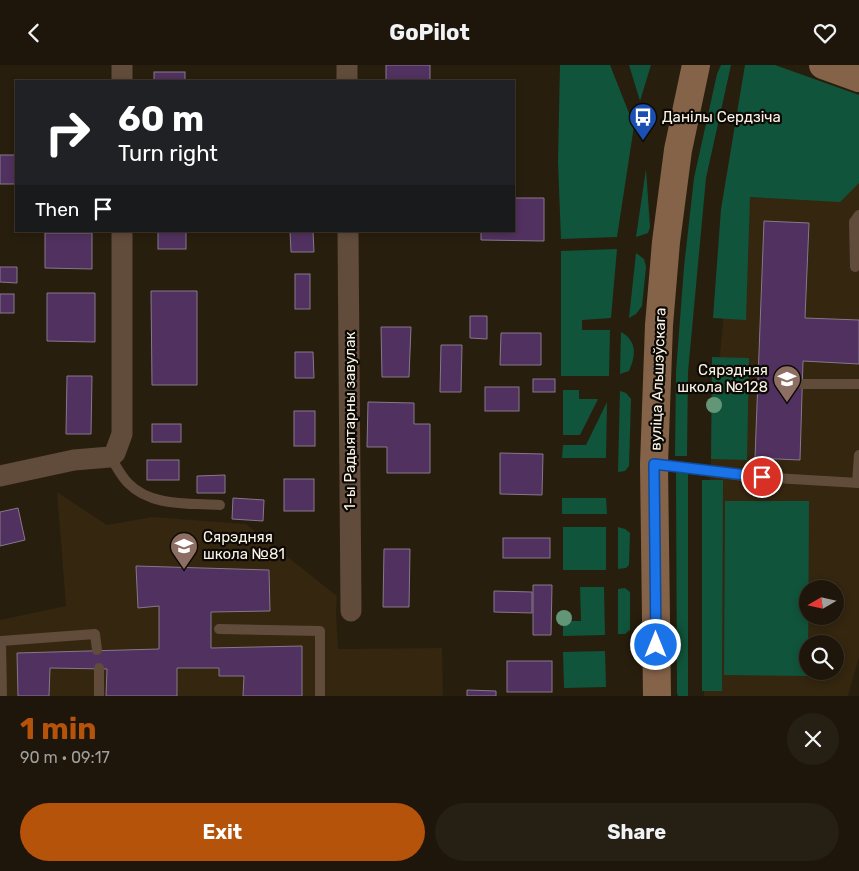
<!DOCTYPE html>
<meta charset="utf-8">
<style>
:root{--surface:#1e160a;--page:#261f13;--text:#f1f3f6;--muted:#a19f9c;--line:#3c352b;--accent:#b45309}
body{margin:0;font-family:Rubik,sans-serif;background:var(--page);color:var(--text);height:100vh;display:flex;flex-direction:column;font-size:19px;white-space:nowrap}
*{box-sizing:border-box;margin:0}
p{font-size:16px;color:var(--muted)}
.icon{flex:none;width:28px;height:28px;fill:none;stroke:currentColor;stroke-width:2;stroke-linecap:round;stroke-linejoin:round}
.map{position:relative;height:631px;overflow:hidden}
.side{display:flex;flex-direction:column;background:var(--surface);flex:1}
.side>*{flex:none}
.banner{position:absolute;left:15px;top:15px;width:500px;height:152px;border-radius:0px;box-shadow:0 2px 8px #0003,0 0 0 1px var(--line);background:#202124;color:#fff;overflow:hidden}
.needle{width:32px;rotate:261deg}
.tools{position:absolute;left:799px;top:515px;display:grid;gap:10px}
.tools a{display:grid;place-items:center;width:45px;height:45px;border-radius:50%;background:var(--surface);box-shadow:0 2px 8px #0003,0 0 0 1px var(--line);font-size:25px}
.pin{position:absolute;display:grid;place-items:center;width:42px;height:42px;color:#fff;margin:-21px;border:2px solid #fff;border-radius:50%;box-shadow:0 1px 5px #0007}
.me{position:absolute;width:55px;margin:-28px;rotate:0deg;stroke-linejoin:round;filter:drop-shadow(0 0 4px #0008)}
.turn{display:flex;align-items:center;gap:18px;height:105px;padding:0 20px;font-size:22px}
.turn .icon{width:65px;height:65px;stroke-width:2.5}
.turn b{display:block;font-size:35px;line-height:42px}
.then{display:flex;align-items:center;height:48px;padding:0 20px;background:#0003;gap:10px;font-size:19px}
.round{display:grid;place-items:center;flex:none;width:52px;height:52px;border-radius:26px;background:var(--page)}
.head{display:flex;align-items:center;justify-content:space-between;height:85px;padding:0 20px}
h1{font-size:30px;font-weight:700;line-height:38px;color:var(--accent)}
.cta{display:flex;gap:10px;margin-top:auto;padding:10px 20px}
.cta a{flex:1;height:58px;border-radius:30px;background:var(--accent);color:#fff;font-size:20px;font-weight:700;line-height:58px;text-align:center}
.cta a+a{background:var(--page);color:var(--text)}
header{display:flex;justify-content:space-between;align-items:center;height:65px;padding:0 20px;background:var(--surface);font-size:22px;font-weight:700}
.map>svg:first-child{display:block}
</style>
<header><svg class="icon" aria-label="back" viewBox="0 0 24 24"><path d="M15 5l-7 7 7 7"/></svg>GoPilot<svg class="icon" aria-label="heart" viewBox="0 0 24 24"><path d="M12 20l-8-8c-3-5 5-10 8-4 3-6 11-1 8 4z"/></svg></header>
<div class="map">
<svg width="859" height="631" viewBox="0 0 859 631">
<rect width="100%" height="100%" fill="#281e0d"/>
<g fill="#34260f" fill-rule="evenodd">
<path d="M745 0 859 37V592L848 631H704L710 407ZM808 524H835V551H808ZM808 579H835V606H808Z"/>
<path d="M57 427 107 460 152 452 246 459 337 531 336 546 338 584 442 583 443 631H0V555L66 541Z"/>
</g>
<g fill="#10543b">
<path d="M560 0H610L634 61 617 172 561 174 558 97Z"/>
<path d="M629 0H651L640 36Z"/>
<path d="M721 0H731L706 113 688 307 687 391H675L676 307 684 202 694 113 717 9Z"/>
<path d="M745 0H775L859 30V118L840 137 750 132 746 255 713 253 721 144Z"/>
<path d="M646 104 650 162 648 168 636 172Z"/>
<path d="M617 184 611 253 582 255V265H610L609 311H561V186Z"/>
<path d="M636 188 644 194 646 202 642 241 636 249 629 253Z"/>
<path d="M621 267C637 276 636 290 629 306L620 309Z"/>
<path d="M712 292 749 293 747 395 711 394Z"/>
<path d="M563 325H579V334H598L580 370H563Z"/>
<path d="M620 326 626 328 631 334 629 401 625 406 618 407Z"/>
<path d="M607 337 606 393H562L563 380H586Z"/>
<path d="M680 405 688 407V631H678L677 628 676 409Z"/>
<path d="M702 415H723L722 626H702Z"/>
<path d="M562 433H606L607 449H562Z"/>
<path d="M725 436H809L808 611 724 610Z"/>
<rect x="563" y="462" width="43" height="43"/>
<path d="M618 462 625 464 630 468 629 500 626 503 618 504Z"/>
<path d="M580 522H604L605 570 563 571V556H581Z"/>
<path d="M625 523 630 527V565L625 569H618V524Z"/>
<path d="M605 586 606 622 564 623 563 587Z"/>
</g>
<g fill="#51315f" stroke="#85788b">
<rect x="386" y="0" width="44" height="16"/>
<rect x="154" y="7" width="31" height="9"/>
<rect x="0" y="90" width="16" height="29"/>
<path d="M514 133H544V176L481 175V166H514Z"/>
<path d="M764 156 809 158 805 253 859 255V299L803 296 800 395 755 393Z"/>
<rect x="158" y="166" width="28" height="18"/>
<path d="M290 166H313L314 187H291Z"/>
<path d="M45 168H92V204L45 203Z"/>
<path d="M0 202H17V218L0 217Z"/>
<rect x="295" y="209" width="15" height="35"/>
<path d="M151 226H197V320H152Z"/>
<path d="M47 228H95V277L47 276Z"/>
<rect x="0" y="229" width="14" height="19"/>
<path d="M470 251H487V274L470 273Z"/>
<path d="M381 262H411L409 312H382Z"/>
<path d="M501 268H541V300H500Z"/>
<path d="M441 280H462L461 327H440Z"/>
<path d="M295 287H313L314 313H295Z"/>
<path d="M67 311H92L91 369H66Z"/>
<rect x="533" y="314" width="22" height="13"/>
<rect x="485" y="322" width="34" height="24"/>
<path d="M368 337 414 338V359H430V408H387V382H367Z"/>
<rect x="294" y="346" width="21" height="35"/>
<rect x="152" y="359" width="29" height="18"/>
<path d="M500 388 543 389 542 430 500 429Z"/>
<rect x="147" y="395" width="32" height="20"/>
<path d="M225 410V428H197V411Z"/>
<rect x="284" y="414" width="30" height="32"/>
<path d="M233 433 264 435 263 456 232 454Z"/>
<path d="M18 443 25 475 0 481V447Z"/>
<rect x="503" y="473" width="47" height="20"/>
<path d="M384 484H410L409 542H383Z"/>
<path d="M136 501 269 505 270 546 211 547V583L302 581V631H243L244 611H219V603H177V631H106L107 604 50 603 49 631H18L17 588 159 584V541L138 543Z"/>
<path d="M533 520H552L551 570H533Z"/>
<path d="M494 526 532 527V548L494 547Z"/>
<rect x="507" y="596" width="45" height="31"/>
<path d="M467 625 496 626V631H467Z"/>
</g>
<g fill="none" stroke-linecap="round" stroke-linejoin="round">
<g stroke="#614b3b" stroke-width="10">
<path d="M855 202 854 157 859 150"/>
<path d="M802 319H859"/>
<path d="M110 392C116 400 121 411 128 418 151 442 189 438 220 440"/>
<path d="M655 399 743 411 859 418"/>
<path d="M857 418 859 390"/>
<path d="M219 564 320 566V631"/>
<path d="M2 631 1 576 95 569 97 585"/>
<path d="M99 631V603"/>
</g>
<g stroke="#614b3b" stroke-width="21">
<path d="M347 0V16"/>
<path d="M122 16V0"/>
<path d="M348 166 351 546"/>
<path d="M0 411 74 395 110 392 115 388 122 369V166"/>
</g>
<g stroke="#856349" stroke-width="28">
<path d="M823 0 859 13"/>
<path d="M657 631 654 399 659 260 666 177 678 85 696 0"/>
</g>
</g>
<g fill="#639676">
<circle cx="714" cy="340" r="8"/>
<circle cx="564" cy="553" r="8"/>
</g>
<g fill="none" stroke-linecap="round" stroke-linejoin="round">
<g stroke="#114b97" stroke-width="12">
<path id="route" d="M656 580 654 399 762 412"/>
</g>
<use href="#route" stroke="#1a73e8" stroke-width="9"/>
</g>
<defs>
<g id="bus-pin" transform="scale(1.4375)"><path d="M0 17L-7.5 6A9.5 9.5 0 1 1 7.5 6Z" fill="#1a4fb4" stroke="#0d0904"/><path d="M-5-6H5V4H4V6H2V4H-2V6H-4V4H-5ZM-3.5-4V0h7V-4ZM-3.5 1.2v1.5H-2V1.2ZM2 1.2v1.5H3.5V1.2Z" fill="#fff"/></g>
<g id="school-pin" transform="scale(1.4375)"><path d="M0 17L-7.5 6A9.5 9.5 0 1 1 7.5 6Z" fill="#8d6e63" stroke="#0d0904"/><path d="M0-5L7-2L0 1L-7-2ZM-4 1L0 2.5L4 1V4Q0 6-4 4Z" fill="#fff"/></g>
</defs>
<g fill-rule="evenodd">
<use href="#bus-pin" x="643" y="52"/>
<use href="#school-pin" x="787" y="314"/>
<use href="#school-pin" x="184" y="481"/>
</g>
<g text-anchor="middle" dominant-baseline="central" stroke-width="4.5" stroke-linejoin="round" paint-order="stroke">
<g font-size="15" fill="#faf3e8" stroke="#0d0904" text-anchor="start">
<text x="662" y="52">Данілы Сердзіча</text>
<text x="768" y="305" text-anchor="end">Сярэдняя<tspan x="768" dy="17">школа №128</tspan></text>
<text x="203" y="472">Сярэдняя<tspan x="203" dy="17">школа №81</tspan></text>
</g>
<g font-size="15" fill="#faf3e8" stroke="#0d0904">
<text transform="translate(658 314) rotate(-88)">вуліца Альшэўскага</text>
<text transform="translate(350 356) rotate(-90)">1-ы Радыятарны завулак</text>
</g>
</g>
</svg>
<div class="tools">
<a><svg class="needle" viewBox="-14 -14 28 28"><path d="M0-13l5 13h-10z" fill="#e53935"/><path d="M0 13l5-13h-10z" fill="#a19f9c"/></svg></a>
<a><svg class="icon" aria-label="search" viewBox="0 0 24 24"><circle cx="10" cy="10" r="6"/><path d="M15 15l6 6"/></svg></a>
</div>
<div class="pin" style="left:762px;top:412px;background:#d93025"><svg class="icon" aria-label="arrive" viewBox="0 0 24 24"><path d="M6 21V4h12l-3 4 3 4H6"/></svg></div>
<svg class="me" style="left:656px;top:580px" viewBox="-20 -20 40 40"><circle r="17" fill="#1a73e8" stroke="#fff" stroke-width="3"/><path d="M0-11L8 9 0 5-8 9z" fill="#fff"/></svg>
<div class="banner">
<div class="turn"><svg class="icon" aria-label="right" viewBox="0 0 24 24"><path d="M7 20v-9h11M14 6l5 5-5 5"/></svg><div><b>60 m</b>Turn right</div></div>
<div class="then">Then<svg class="icon" aria-label="arrive" viewBox="0 0 24 24"><path d="M6 21V4h12l-3 4 3 4H6"/></svg></div>
</div>
</div>
<section class="side">
<div class="head"><div><h1>1 min</h1><p>90 m · 09:17</p></div><a class="round"><svg class="icon" aria-label="close" viewBox="0 0 24 24"><path d="M6 6l12 12M18 6L6 18"/></svg></a></div>
<div class="cta"><a>Exit</a><a>Share</a></div>
</section>
